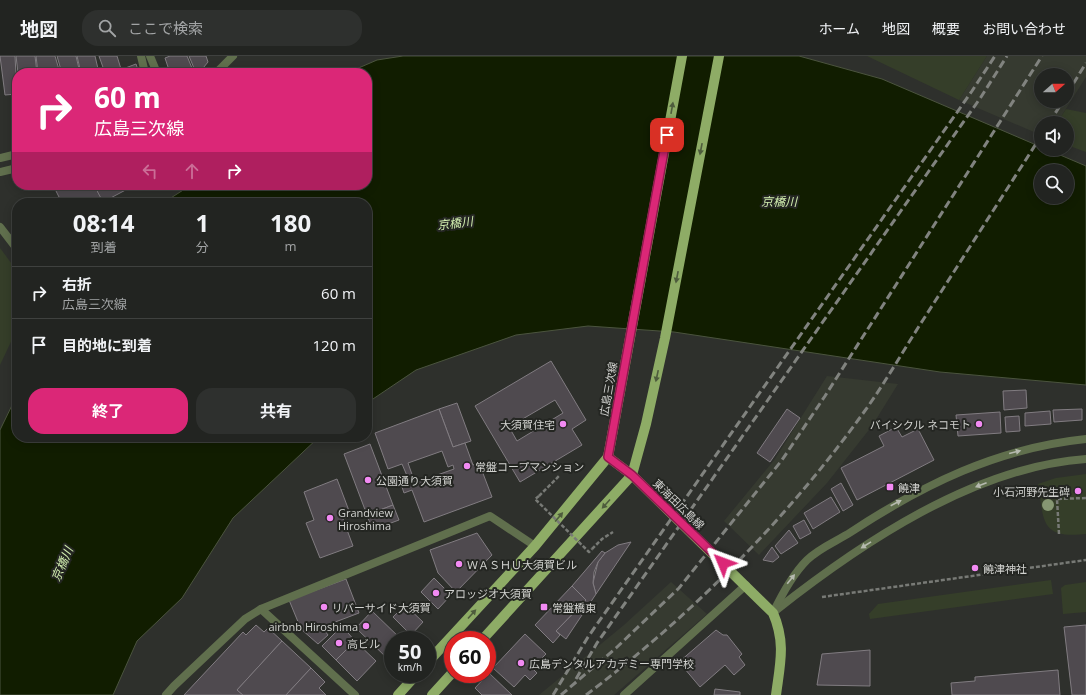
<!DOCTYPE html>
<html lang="ja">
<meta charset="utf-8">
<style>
:root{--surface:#222421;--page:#2e302e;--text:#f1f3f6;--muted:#a2a4a5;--line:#3f413f;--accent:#db2777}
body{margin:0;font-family:"Open Sans","Noto Sans JP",sans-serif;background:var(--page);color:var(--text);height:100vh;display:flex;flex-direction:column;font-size:15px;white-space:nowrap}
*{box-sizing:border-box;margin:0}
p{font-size:13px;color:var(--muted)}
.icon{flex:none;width:22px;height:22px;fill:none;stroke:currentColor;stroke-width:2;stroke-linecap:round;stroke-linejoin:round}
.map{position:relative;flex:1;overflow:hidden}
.side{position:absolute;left:12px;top:142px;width:360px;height:244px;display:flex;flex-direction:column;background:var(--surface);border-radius:16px;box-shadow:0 2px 10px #0003,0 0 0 1px var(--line)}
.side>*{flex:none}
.guide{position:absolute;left:12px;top:12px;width:360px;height:122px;border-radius:16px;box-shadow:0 2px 10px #0003,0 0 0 1px var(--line);background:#db2777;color:#fff;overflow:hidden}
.needle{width:26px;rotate:69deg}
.controls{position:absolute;left:1034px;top:12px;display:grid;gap:8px}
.controls a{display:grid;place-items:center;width:40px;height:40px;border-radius:50%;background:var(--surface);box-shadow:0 2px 10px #0003,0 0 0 1px var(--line);font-size:20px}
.speed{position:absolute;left:384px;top:575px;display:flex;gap:8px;font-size:20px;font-weight:700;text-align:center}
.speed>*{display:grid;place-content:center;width:52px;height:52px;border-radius:50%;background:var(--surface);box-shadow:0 2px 10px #0003,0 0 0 1px var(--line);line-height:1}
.speed small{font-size:10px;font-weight:400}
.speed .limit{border:6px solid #d22;background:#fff;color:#111}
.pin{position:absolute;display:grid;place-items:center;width:34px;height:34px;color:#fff;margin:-17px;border-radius:8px;box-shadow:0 2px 6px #0006}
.me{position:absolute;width:44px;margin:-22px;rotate:314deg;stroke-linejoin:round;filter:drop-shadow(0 0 3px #0008)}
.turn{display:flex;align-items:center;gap:14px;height:84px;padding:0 16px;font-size:18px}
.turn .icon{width:52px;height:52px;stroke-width:2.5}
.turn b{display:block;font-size:28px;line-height:34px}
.lanes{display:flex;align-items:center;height:38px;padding:0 16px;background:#0003;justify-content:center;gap:20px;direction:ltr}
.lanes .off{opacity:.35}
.eta{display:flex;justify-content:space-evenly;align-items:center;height:68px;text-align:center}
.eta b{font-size:24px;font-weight:700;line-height:28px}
.button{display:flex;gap:8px;margin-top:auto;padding:8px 16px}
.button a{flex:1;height:46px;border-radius:16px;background:var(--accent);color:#fff;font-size:16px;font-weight:700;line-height:46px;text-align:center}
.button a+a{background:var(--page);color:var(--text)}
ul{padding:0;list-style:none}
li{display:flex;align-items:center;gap:12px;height:52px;padding:0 16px;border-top:1px solid var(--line)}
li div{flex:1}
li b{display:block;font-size:15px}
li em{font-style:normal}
header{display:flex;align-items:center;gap:24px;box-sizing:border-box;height:56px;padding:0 20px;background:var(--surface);border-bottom:1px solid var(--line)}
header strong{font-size:19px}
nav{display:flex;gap:22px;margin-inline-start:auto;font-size:14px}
.search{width:280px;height:36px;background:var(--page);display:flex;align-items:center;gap:10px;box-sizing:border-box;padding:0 14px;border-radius:16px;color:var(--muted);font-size:15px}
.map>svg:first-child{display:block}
</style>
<header>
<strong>地図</strong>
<div class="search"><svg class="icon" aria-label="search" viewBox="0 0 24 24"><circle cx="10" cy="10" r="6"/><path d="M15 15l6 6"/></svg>ここで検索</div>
<nav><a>ホーム</a><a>地図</a><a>概要</a><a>お問い合わせ</a></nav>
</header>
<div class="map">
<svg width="1086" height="639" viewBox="0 0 1086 639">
<rect width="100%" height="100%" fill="#2e302c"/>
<g fill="#363a30" fill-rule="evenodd">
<path d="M987 0H1086V21L1057 67H1041V79L959 44ZM1041 19H1067V45H1041Z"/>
<path d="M827 320 898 328 872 370 827 427 759 499 724 465 775 403Z"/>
<path d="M671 526 707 558 614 639H539L624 569Z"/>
</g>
<g fill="#353e29">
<path d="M867 0H987L959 44Z"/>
<path d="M1066 53 1086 57V96L1067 89V67H1057Z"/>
<path d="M0 192 17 215V273L0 309Z"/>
<path d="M1086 418V478C1040 483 1044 465 1038 428L1056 422Z"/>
<path d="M1051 524 1053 538 870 563 869 558 878 548Z"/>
<path d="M1086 526V556L1063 558 1061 532 1065 529Z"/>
</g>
<g fill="#111d00" stroke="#4b543e" fill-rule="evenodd">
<path d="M403 0H799L882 23 1041 91V93H1046L1086 110V329L940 316 674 276 588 270 516 279 416 314 367 347V147H163L191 129H367V17H347L377 4ZM1041 115H1067V141H1041Z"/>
<path d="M17 339V381H319L233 462 182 542 137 585 113 639H0V374Z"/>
</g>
<g fill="#4f4a4f" stroke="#817c81" fill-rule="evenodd">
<path d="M0 0H15L17 38 5 39Z"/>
<path d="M16 0H35L37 17H18Z"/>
<path d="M36 0H55L60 17H38Z"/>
<path d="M57 0H76L80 17H70L69 12 61 14Z"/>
<path d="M77 0H95L99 17H81Z"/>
<path d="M99 0H117L121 13 105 17Z"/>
<path d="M170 0H187L194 17H170L165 2Z"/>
<path d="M189 0H206L208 6 199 17H196Z"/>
<path d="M136 8 139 17H112Z"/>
<path d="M53 129H94L104 147H62Z"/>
<path d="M94 129H135L103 146Z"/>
<path d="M551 305 586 364 572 373 582 389 520 426 475 350ZM555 344 563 357 517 385 509 371Z"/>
<path d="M1026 334 1027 352 1004 354 1003 335Z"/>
<path d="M457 347 471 385 453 391 439 353Z"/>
<path d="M439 353 453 391 465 387 473 409 479 407 492 441 424 466 412 434 404 437 400 425 408 422 402 408 388 413 375 377ZM442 395 448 411 453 409 454 413 415 427 408 407Z"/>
<path d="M787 353 800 362 770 406 757 397Z"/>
<path d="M1082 353V364L1054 366 1053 354Z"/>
<path d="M1050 355 1051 368 1025 370V357Z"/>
<path d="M1000 356 1001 377 958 380 956 359Z"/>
<path d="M1019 360 1020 375 1006 376 1005 361Z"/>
<path d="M896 371 902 381 918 373 934 404 857 444 841 412 884 390 879 380Z"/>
<path d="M370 388 393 449 367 459 344 398Z"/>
<path d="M337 423 351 460 343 463 353 490 320 502 306 467 314 464 304 436Z"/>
<path d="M841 427 853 449 843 455 831 433Z"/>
<path d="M831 441 840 456 813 473 804 457Z"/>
<path d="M393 449 399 464 372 474 367 459Z"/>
<path d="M804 464 811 477 800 483 793 470Z"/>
<path d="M789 474 798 487 781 498 775 490Z"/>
<path d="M477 477 492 499 456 536 438 517 430 494Z"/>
<path d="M631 486 596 538 593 527 598 506 605 497 618 489Z"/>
<path d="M772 491 779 501 773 506 763 504Z"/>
<path d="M602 495 605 497 598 506 594 516 593 527 596 538 566 583 556 575 586 544 572 530Z"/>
<path d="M434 522 451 539 438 553 421 536Z"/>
<path d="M346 523 359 557 322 571 328 579 318 588 301 573 289 544Z"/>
<path d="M572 530 586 544 556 575 560 579 553 587 535 569Z"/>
<path d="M405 549 423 566 411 579 393 561Z"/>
<path d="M372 555 402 584H393V600L389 604 356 572Z"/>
<path d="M256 569 264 576 268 572 282 585 237 634 243 639H184L243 576 246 579Z"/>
<path d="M1086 569V639H1072L1064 571Z"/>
<path d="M342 570 355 585 336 604 322 590Z"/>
<path d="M716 574 723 579H727L742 598 739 601 745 609 734 619 725 609 700 631 679 606Z"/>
<path d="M525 578 546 598 532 612 537 617 530 624 525 619 514 631 493 612Z"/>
<path d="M282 585 311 612 286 639H243L237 634Z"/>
<path d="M355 585 376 605 357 625 336 604Z"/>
<path d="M870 594V630L817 629 822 598Z"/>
<path d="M311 612 325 626 319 632 326 639H286Z"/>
<path d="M1058 614 1060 639H952L951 627 975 625V621Z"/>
<path d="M489 617 512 639H482L475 632Z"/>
<path d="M715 633 740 636V639H714Z"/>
</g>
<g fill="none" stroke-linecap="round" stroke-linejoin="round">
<g stroke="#787a76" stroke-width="2.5" stroke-dasharray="4 2" stroke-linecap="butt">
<path d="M539 440 560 419"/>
<path d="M1059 478 1057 443 1086 442"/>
<path d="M592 493 602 483 613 476"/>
<path d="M822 541 1086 504"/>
</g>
<g stroke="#606f4d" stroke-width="8">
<path d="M141 0 145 17"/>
<path d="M150 0 157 17"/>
<path d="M216 17 233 0"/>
<path d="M0 102 17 98"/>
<path d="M0 116 17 112"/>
<path d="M0 171 17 193"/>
<path d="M261 553 355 639"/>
<path d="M166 639 174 630 245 563 261 553 490 460 535 490"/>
<path d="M624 639 746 529"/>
</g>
<g stroke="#606f4d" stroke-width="8">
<path d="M775 555C861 487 974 411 1086 403"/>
<path d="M773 557C782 538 792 519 807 504 819 492 837 485 851 476 924 428 998 392 1086 383"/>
</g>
<g stroke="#8eac66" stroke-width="10">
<path d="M608 401 632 419 773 557C786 587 780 608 776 639"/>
<path d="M482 584 632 419 646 368 665 282 719 0"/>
<path d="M427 607 535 490 608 401 682 0"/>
<path d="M398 639 417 618"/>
<path d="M432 639 453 616"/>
</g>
<g stroke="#81837f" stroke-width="3" stroke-dasharray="8 4" stroke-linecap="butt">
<path d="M1067 38 1086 7"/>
<path d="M1049 67 1063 45"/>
<path d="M576 623 597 587 981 41 1007 0"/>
<path d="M553 639 588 581 972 35 995 0"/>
<path d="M561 639 616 592 679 532 782 404 825 340 1042 0"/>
<path d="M586 639C692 559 786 464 864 356 885 327 903 295 923 264 962 203 1002 141 1041 80"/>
</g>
<path stroke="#787a76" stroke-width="2.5" stroke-dasharray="4 2" stroke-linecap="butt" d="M539 440 535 443 589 496 592 493"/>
</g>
<circle fill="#869772" cx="1048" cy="449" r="6"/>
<defs><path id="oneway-solid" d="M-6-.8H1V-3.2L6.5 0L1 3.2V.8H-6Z"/></defs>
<g fill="#4e5c3d">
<use href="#oneway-solid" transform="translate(672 52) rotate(-80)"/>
<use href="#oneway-solid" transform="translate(701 93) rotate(101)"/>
<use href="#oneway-solid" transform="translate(677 221) rotate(101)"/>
<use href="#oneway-solid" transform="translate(657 320) rotate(102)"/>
<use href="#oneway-solid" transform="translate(606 448) rotate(132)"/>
<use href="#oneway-solid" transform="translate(559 461) rotate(-50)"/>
<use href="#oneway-solid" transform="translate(472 558) rotate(-48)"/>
</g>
<g fill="#b6baaf">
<use href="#oneway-solid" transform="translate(1015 396) rotate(-14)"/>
<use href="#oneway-solid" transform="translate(981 429) rotate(159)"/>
<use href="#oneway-solid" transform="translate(896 447) rotate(-27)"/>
<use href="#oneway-solid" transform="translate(866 489) rotate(148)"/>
<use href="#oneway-solid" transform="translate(791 523) rotate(-51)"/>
</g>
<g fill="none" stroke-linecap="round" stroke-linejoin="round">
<g stroke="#8e194d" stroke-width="10">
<path id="route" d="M667 79 608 401 632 419 723 507"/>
</g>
<use href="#route" stroke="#db2777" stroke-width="7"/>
</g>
<g fill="#f28af3" stroke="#242622" stroke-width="1.5">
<circle cx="563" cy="368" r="4"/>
<circle cx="979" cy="368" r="4"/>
<circle cx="467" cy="410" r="4"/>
<circle cx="368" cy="424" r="4"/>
<rect x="886" y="427" width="8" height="8" rx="2"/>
<circle cx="1078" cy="435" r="4"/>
<circle cx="330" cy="462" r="4"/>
<circle cx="459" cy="508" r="4"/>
<circle cx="975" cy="512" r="4"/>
<circle cx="436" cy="537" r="4"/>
<circle cx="324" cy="551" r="4"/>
<rect x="540" y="547" width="8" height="8" rx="2"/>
<circle cx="366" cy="570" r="4"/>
<circle cx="339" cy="587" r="4"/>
<circle cx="521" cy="607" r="4"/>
</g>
<g text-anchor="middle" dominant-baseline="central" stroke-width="4" stroke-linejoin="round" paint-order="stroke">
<g font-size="11" fill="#d2d3d0" stroke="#242622">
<text transform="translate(608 333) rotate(-80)">広島三次線</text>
<text transform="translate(679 448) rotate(44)">東海田広島線</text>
</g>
<g font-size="11" fill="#d2d3d0" stroke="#242622" text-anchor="start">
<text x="555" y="368" text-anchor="end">大須賀住宅</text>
<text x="971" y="368" text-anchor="end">バイシクル ネコモト</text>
<text x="475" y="410">常盤コープマンション</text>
<text x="376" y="424">公園通り大須賀</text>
<text x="898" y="431">饒津</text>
<text x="1070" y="435" text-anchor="end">小石河野先生碑</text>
<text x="338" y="456">Grandview<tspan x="338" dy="13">Hiroshima</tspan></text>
<text x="467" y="508">ＷＡＳＨＵ大須賀ビル</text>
<text x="983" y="512">饒津神社</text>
<text x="444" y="537">アロッジオ大須賀</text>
<text x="332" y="551">リバーサイド大須賀</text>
<text x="552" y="551">常盤橋東</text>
<text x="358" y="570" text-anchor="end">airbnb Hiroshima</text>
<text x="347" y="587">高ビル</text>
<text x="529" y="607">広島デンタルアカデミー専門学校</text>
</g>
<g font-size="12" font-style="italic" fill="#d3efb0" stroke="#242622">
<text x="779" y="145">京橋川</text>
<text transform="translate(455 167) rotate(-7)">京橋川</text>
<text transform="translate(62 508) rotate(-67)">京橋川</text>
</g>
</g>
</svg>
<div class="controls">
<a><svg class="needle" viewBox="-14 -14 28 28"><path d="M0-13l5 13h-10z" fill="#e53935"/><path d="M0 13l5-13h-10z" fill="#a2a4a5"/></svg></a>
<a><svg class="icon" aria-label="sound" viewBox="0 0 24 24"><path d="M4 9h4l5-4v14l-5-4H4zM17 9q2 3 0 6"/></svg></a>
<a><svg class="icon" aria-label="search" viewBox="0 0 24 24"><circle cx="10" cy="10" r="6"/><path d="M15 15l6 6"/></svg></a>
</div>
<div class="speed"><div>50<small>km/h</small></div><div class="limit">60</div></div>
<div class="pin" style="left:667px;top:79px;background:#d93025"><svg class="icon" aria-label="arrive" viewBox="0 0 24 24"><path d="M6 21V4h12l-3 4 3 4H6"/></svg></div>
<svg class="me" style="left:723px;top:507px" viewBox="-20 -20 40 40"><path d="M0-17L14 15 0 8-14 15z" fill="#db2777" stroke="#fff" stroke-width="4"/></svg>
<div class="guide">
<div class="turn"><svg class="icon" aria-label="right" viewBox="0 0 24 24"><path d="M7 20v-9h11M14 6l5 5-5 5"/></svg><div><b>60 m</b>広島三次線</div></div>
<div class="lanes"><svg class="icon off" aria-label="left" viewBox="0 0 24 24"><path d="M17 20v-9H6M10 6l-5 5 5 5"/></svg><svg class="icon off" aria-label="ahead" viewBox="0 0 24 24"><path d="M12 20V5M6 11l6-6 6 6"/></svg><svg class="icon" aria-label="right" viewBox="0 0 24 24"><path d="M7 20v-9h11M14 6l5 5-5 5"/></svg></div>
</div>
<section class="side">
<div class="eta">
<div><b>08:14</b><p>到着</p></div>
<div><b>1</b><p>分</p></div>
<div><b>180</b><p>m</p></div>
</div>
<ul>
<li><svg class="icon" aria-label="right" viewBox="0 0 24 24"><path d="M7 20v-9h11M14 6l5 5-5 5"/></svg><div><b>右折</b><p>広島三次線</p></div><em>60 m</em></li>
<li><svg class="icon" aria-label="arrive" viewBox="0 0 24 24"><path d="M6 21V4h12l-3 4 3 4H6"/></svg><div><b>目的地に到着</b></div><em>120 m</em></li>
</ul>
<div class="button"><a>終了</a><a>共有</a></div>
</section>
</div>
